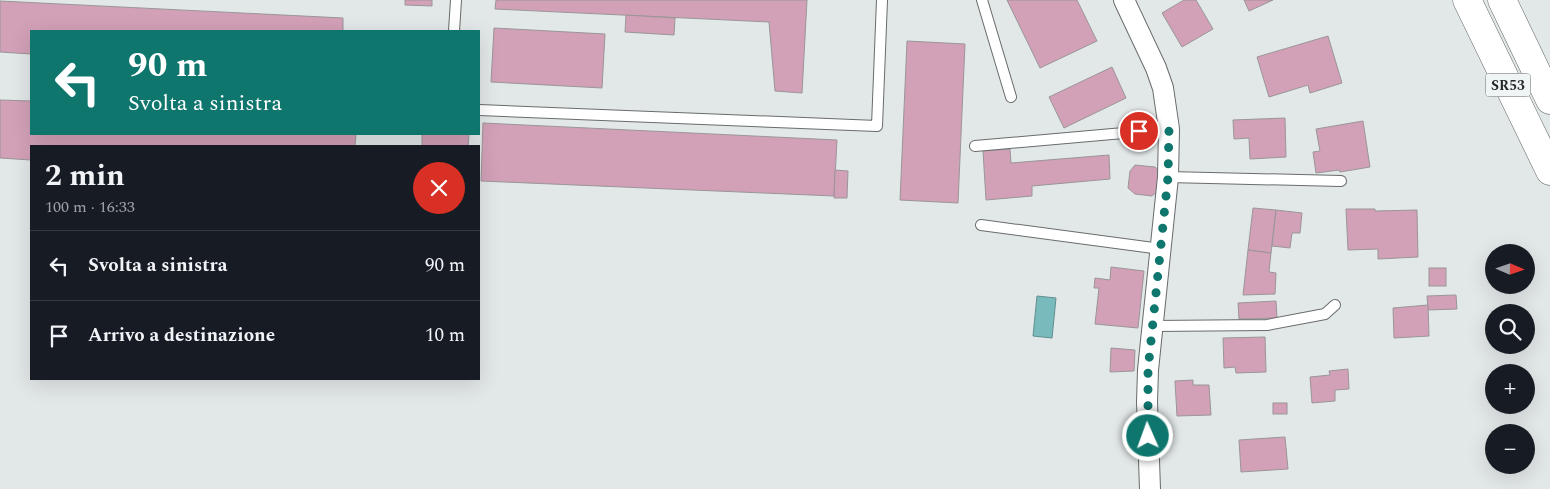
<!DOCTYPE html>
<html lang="it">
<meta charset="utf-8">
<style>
:root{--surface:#171b24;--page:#20242c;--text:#f1f3f6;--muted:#9ea1a6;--line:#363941}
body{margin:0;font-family:Spectral,serif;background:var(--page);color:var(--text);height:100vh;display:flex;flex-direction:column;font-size:19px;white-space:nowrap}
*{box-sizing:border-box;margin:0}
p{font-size:16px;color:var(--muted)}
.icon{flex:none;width:28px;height:28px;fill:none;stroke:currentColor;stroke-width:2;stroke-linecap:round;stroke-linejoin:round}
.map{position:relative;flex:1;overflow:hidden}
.side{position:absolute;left:30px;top:145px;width:450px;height:235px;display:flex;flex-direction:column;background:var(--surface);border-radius:0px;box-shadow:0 5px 20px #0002}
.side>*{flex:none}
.banner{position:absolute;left:30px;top:30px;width:450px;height:105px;border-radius:0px;box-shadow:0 5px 20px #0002;background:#0f766e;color:#fff;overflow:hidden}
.needle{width:32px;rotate:92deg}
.buttons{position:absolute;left:1485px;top:244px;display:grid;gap:10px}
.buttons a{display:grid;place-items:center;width:50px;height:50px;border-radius:50%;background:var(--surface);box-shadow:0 5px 20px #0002;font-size:25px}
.pin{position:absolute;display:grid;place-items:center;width:42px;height:42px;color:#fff;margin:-21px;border:2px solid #fff;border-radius:50%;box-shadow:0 1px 5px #0007}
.me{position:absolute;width:55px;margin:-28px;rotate:358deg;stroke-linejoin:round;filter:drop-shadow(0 0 4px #0008)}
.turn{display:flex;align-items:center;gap:18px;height:105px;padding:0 15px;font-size:22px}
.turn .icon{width:65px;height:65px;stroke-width:2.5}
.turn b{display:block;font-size:35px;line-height:42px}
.round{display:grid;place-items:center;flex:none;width:52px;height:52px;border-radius:26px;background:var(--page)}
.summary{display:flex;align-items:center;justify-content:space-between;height:85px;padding:0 15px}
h1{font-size:30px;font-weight:700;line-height:38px}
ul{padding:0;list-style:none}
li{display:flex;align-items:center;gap:15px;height:70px;padding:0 15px;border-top:1px solid var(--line)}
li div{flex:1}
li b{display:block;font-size:19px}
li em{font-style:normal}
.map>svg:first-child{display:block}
</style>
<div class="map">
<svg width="1550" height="489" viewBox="0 0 1550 489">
<rect width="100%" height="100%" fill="#e2e7e7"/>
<path fill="#79bbbd" stroke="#608f90" d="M1037 296 1056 298 1052 338 1033 336Z"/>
<g fill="#d2a0b7" stroke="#9a9698">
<path d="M405 0H432V6L405 5Z"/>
<path d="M496 0H807L802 93 775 91 769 22 495 9Z"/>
<path d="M1007 0H1077L1097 41 1040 68Z"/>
<path d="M1184 0H1196L1213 29 1182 47 1162 13Z"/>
<path d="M1244 0H1273L1249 11Z"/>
<path d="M0 1 343 18V31H31V54L0 52Z"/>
<path d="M626 15 675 18 674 35 625 32Z"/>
<path d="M494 28 605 34 602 88 491 82Z"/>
<path d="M1328 36 1342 83 1310 93 1308 85 1269 97 1257 57Z"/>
<path d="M907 41 965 44 958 203 900 200Z"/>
<path d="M1112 67 1126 98 1064 128 1049 97Z"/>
<path d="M0 100 31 101V134H356L355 146H31V160L0 158Z"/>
<path d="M1285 118 1286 157 1250 159 1249 138 1234 139 1233 120Z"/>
<path d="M1363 121 1370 167 1340 172 1339 170 1316 173 1313 152 1320 151 1316 129Z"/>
<path d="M483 123 837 140 834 196 481 181Z"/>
<path d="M422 134H469L468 146H422Z"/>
<path d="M1010 149 1011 163 1109 155 1110 179 1032 186V196L986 200 983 151Z"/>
<path d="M1135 165 1155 167 1160 171 1158 191 1152 196 1135 194 1128 188 1130 171Z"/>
<path d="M835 170 848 171 847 198H834Z"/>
<path d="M1253 208 1276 210 1271 253 1248 250Z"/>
<path d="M1346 209H1375V211L1417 210 1418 257 1378 259V249L1348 250Z"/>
<path d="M1276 210 1302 213 1300 233H1292L1290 248 1272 246Z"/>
<path d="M1248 250 1271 253 1269 272 1276 273 1275 294 1243 295Z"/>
<path d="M1111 267 1144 271 1138 328 1095 324 1099 288H1094L1095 278 1110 280Z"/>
<rect x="1429" y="268" width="17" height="18"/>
<path d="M1456 295 1457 309 1428 310 1427 296Z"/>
<path d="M1276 301 1277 318 1239 319 1238 303Z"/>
<path d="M1428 305 1429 336 1394 338 1393 308Z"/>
<path d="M1265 337 1266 372 1236 373 1235 367 1224 368 1223 338Z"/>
<path d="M1111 348 1135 350 1134 371 1110 372Z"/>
<path d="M1348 369 1349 389 1335 390V401L1312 403 1310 377 1330 375 1329 371Z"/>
<path d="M1193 380V385H1209L1211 415 1177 416 1175 381Z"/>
<rect x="1273" y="403" width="14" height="11"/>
<path d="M1285 437 1288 469 1241 472 1239 440Z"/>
</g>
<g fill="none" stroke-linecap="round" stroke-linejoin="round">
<g stroke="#686c6c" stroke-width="12">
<g id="lane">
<path d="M982 0 1011 97"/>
<path d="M454 31 456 0"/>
<path d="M479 110 877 126 882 0"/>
<path d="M975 146 1169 129"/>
<path d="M1168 177 1341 181"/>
<path d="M981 225 1161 249"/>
<path d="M1153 326 1267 325 1325 314 1335 305"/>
</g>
</g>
<g stroke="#686c6c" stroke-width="22">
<path id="street" d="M1124 0 1156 68 1163 88 1169 129 1168 177 1148 370 1147 402 1150 489"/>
</g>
<g stroke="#686c6c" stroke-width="29">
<g id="highway">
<path d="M1467 0 1550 171"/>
<path d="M1502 0 1550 100"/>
</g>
</g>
<use href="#lane" stroke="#fff" stroke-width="10"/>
<use href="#street" stroke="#fff" stroke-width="20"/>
<use href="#highway" stroke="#fff" stroke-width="28"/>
</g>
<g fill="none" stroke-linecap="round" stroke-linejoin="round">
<path stroke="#0f766e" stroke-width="9" stroke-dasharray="0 16.2" d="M1139 131 1169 129 1168 177 1148 370V436"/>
</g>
<g text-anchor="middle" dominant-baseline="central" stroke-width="4" stroke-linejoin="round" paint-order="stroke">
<rect fill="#eff4f4" stroke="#626565" stroke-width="1" x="1485.5" y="73.5" width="45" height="23" rx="4"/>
<g font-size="14" font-weight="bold" fill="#262828">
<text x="1508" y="85">SR53</text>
</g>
</g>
</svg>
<div class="buttons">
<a><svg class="needle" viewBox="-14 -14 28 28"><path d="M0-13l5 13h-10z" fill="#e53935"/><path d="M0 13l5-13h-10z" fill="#9ea1a6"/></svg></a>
<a><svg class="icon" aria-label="search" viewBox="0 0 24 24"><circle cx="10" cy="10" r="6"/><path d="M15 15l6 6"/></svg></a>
<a>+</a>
<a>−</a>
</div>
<div class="pin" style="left:1139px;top:131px;background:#d93025"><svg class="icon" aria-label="arrive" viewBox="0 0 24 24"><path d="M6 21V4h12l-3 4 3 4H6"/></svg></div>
<svg class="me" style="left:1148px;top:436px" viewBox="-20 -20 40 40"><circle r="17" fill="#0f766e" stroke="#fff" stroke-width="3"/><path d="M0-11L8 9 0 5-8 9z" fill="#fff"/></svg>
<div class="banner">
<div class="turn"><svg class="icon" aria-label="left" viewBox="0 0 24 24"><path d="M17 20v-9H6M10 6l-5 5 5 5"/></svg><div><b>90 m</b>Svolta a sinistra</div></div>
</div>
<section class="side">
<div class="summary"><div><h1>2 min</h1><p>100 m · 16:33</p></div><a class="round" style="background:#d93025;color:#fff"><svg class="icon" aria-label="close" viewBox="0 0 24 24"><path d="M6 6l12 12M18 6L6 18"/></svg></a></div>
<ul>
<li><svg class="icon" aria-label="left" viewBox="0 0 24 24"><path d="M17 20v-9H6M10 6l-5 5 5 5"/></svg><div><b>Svolta a sinistra</b></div><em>90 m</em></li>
<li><svg class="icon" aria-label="arrive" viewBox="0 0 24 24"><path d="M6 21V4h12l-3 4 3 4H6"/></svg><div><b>Arrivo a destinazione</b></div><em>10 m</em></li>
</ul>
</section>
</div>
